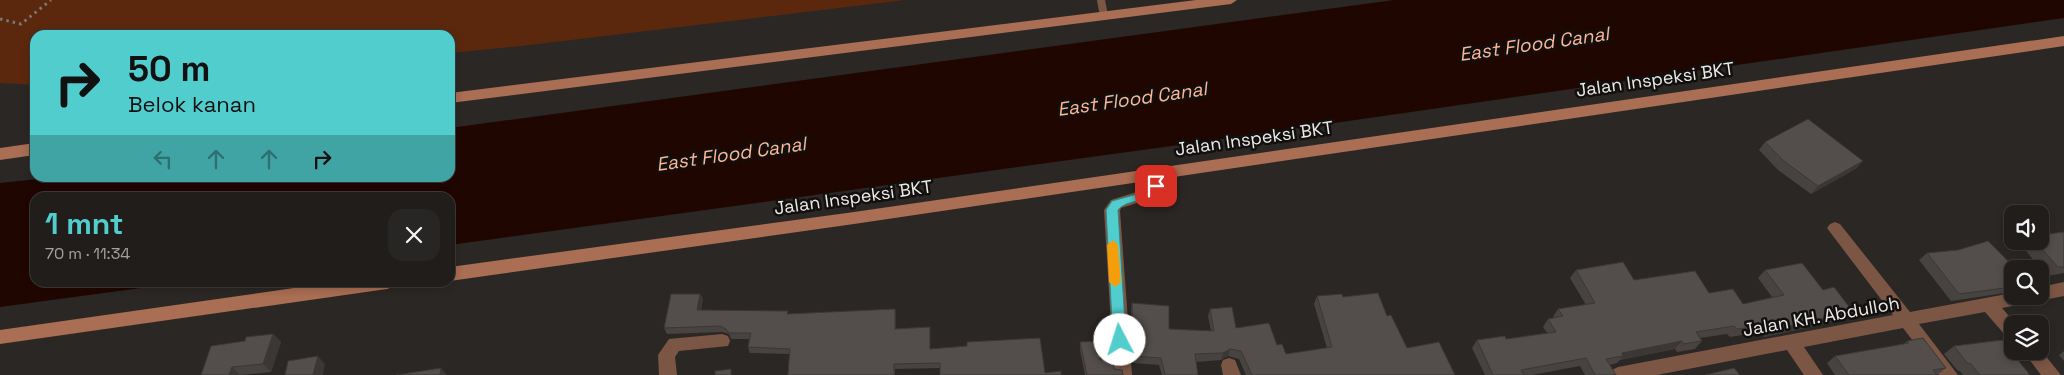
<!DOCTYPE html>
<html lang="id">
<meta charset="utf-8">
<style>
:root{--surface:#201d1b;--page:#282624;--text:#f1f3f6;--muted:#a2a2a3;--line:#3d3b3a;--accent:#52cdcd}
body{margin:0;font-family:"Space Grotesk",sans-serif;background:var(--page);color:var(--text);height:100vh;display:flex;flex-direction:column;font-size:19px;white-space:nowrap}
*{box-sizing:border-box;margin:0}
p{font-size:16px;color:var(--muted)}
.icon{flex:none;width:28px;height:28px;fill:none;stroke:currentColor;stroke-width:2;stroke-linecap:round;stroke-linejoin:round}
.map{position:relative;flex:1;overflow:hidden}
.sheet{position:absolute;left:30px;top:192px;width:425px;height:95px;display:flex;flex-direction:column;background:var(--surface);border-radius:15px;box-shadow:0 2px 8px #0003,0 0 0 1px var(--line)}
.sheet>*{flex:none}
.banner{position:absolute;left:30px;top:30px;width:425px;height:152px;border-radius:15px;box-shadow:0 2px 8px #0003,0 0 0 1px var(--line);background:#52cdcd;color:#111;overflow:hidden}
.fabs{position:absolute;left:2004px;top:205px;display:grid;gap:10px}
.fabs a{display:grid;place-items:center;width:45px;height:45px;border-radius:10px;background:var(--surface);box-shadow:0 2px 8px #0003,0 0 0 1px var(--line);font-size:25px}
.pin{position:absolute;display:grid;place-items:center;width:42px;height:42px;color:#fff;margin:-21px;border-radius:10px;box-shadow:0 2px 8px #0006}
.me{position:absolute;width:55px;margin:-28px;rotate:355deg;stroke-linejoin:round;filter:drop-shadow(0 0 4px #0008)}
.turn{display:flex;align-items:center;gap:18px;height:105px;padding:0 15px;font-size:22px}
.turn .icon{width:65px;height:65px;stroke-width:2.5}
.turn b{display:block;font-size:35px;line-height:42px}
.lanes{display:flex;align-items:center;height:48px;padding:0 15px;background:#0003;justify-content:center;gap:25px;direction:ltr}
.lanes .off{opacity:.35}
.round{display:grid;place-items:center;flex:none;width:52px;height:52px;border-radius:15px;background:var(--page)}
.overview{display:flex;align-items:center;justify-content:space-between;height:85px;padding:0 15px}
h1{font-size:30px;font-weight:700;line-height:38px;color:var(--accent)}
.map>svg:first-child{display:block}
</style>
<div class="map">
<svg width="2064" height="375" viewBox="0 0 2064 375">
<rect width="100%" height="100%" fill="#2b2724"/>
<path fill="#5b280d" d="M0 0H905L521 46 450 53V35H35V85L0 83Z"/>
<path fill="#200600" d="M1394 0H2064V18L1230 138 450 245V198H35V282L178 283 0 307V183L47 178H450V128Z"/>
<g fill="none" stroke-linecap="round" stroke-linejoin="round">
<path stroke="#7b7775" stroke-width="3" stroke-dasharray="2.5 4" stroke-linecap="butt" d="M0 19 21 24 51 0"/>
<path stroke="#7b5645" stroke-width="8" d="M1101 0 1104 16"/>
<g fill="#7b5645" fill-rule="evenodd">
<path d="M1153 167 1158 169 1164 186 1160 196 1121 208 1120 211 1132 375H1114L1104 210 1111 200 1149 188 1146 173 1148 169Z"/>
<path d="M1835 222 1840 224 1910 312 2012 293V296H2040V287L2064 282V296L2002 308 2016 324H2012V338L2006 336 1985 312 1919 324 1958 375H1939L1903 328 1804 347 1823 375H1804L1787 350 1657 375H1609L1612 370 1618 367 1893 315 1830 232 1827 228 1830 224Z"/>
<path d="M722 334 728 336 730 341 728 346 679 351 675 357 677 375H659L658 355 669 339Z"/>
<path d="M2040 349 2061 375H2041L2023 351H2040Z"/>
<path d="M1229 358 1235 360 1241 375H1223L1221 365 1223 360Z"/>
</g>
<g fill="#a96e53" fill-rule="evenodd">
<path d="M1196 0H1237L1231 4 450 103V93Z"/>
<path d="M2064 36V46L854 224 450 281V267L854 212Z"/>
<path d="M35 143V155L0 160V148Z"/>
<path d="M336 282H395L393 287 387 289 0 344V330Z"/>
</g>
</g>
<g fill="#474341">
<path d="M1765 142 1857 168 1811 194 1778 170 1759 150Z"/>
<path d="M2064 232V273L2047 276 2021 245 2025 241H2040Z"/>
<path d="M1958 250 2012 269V292L1951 301 1919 260 1927 253Z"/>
<path d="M1576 270 1634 280 1743 304 1772 297 1758 278 1765 270 1845 319 1764 337 1761 332 1730 337 1727 334 1700 338 1702 341 1695 349 1677 352 1675 349 1620 360 1617 363 1610 365 1616 375H1585L1580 366 1532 375H1485L1472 348 1477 340 1506 339 1547 333 1543 327 1548 319 1554 318 1553 317 1558 309 1586 305 1570 278Z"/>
<path d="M700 294 703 299 701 310 789 314 895 309 896 314V329L930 327V349L1045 373 1061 375 940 368 895 369V375H788L789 354 750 353 748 347 749 339H731L729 334 722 332 667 334 664 328Z"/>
<path d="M1317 296 1343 297 1387 316 1407 348 1455 375H1246L1239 359 1228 356 1221 360 1196 362 1198 375H1162L1159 365 1133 363 1131 311 1132 303 1169 329 1211 331 1208 316 1210 309 1236 328 1277 345 1286 354 1327 348 1314 304Z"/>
<path d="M273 334 281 342 271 372 240 375H201Z"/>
<path d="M1907 341 1946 368 1937 375H1835L1827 363 1835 356 1903 345Z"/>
<path d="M1080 342 1100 360 1123 375H1085L1080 350Z"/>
<path d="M1954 346 2030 375H1963L1960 371H1958L1944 354Z"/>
<path d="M2064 351V361L2059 355Z"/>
</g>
<g fill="#3a3735">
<path d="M1863 161 1857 168 1811 194 1818 186Z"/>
<path d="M700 294 703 299 700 316 697 310Z"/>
<path d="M895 309 896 314V334L895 329Z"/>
<path d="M1853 312 1845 319 1764 337 1772 330Z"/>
<path d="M273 334 281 342 271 372 263 364Z"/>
<path d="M1682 341 1675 349 1620 360 1623 356 1622 353Z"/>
<path d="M1230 349 1228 356 1221 360 1223 353Z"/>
<path d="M318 356 325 364 323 375H313Z"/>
<path d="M232 367 240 375H229Z"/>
<path d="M441 368 447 375H440Z"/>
</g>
<g fill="#534e4c" stroke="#3a3735">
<path d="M1808 119 1863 161 1818 186 1785 162 1765 142Z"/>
<path d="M2064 232V267H2058L2035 241H2040V235Z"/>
<path d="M1988 241 2016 269H2012V287L1959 294 1927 253 1958 250Z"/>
<path d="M1623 262 1634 280 1695 271 1709 293 1733 289 1743 304 1784 295 1765 270 1802 263 1823 290 1834 287 1853 312 1772 330 1768 325 1737 329 1734 326 1696 332 1702 341 1683 344 1682 341 1622 353 1623 356 1606 359 1616 375H1595L1586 358 1521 370 1524 375H1493L1477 340 1505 336 1506 339 1556 332 1548 319 1563 316 1558 309 1595 303 1576 270Z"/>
<path d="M1378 293 1387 316 1391 315 1407 348 1439 342 1455 375H1252L1241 351 1230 349 1223 353 1195 354 1198 375H1165L1161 358 1134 356 1132 303 1169 306V329L1214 331 1210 309 1232 307 1236 328 1269 323 1277 345 1282 344 1286 354 1332 347 1317 296 1342 294 1343 297Z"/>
<path d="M671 294H700L697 310 788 311 787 314 895 309V329L930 327V349L967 346V342L1040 338 1045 373 1061 371V375H940V363L894 364V375H788L790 349 748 347 751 333H729L726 329 720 326 664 328Z"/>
<path d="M273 334 263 364 232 367 229 375H201L211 346 245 341 246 337Z"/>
<path d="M1923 338 1946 368 1933 370 1937 375H1849L1835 356 1909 343 1907 341Z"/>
<path d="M2002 340 2030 375H1980L1970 363 1968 364 1954 346Z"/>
<path d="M1097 341 1100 360 1112 359 1114 369 1122 370 1123 375H1087L1080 342Z"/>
<path d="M318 356 313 375H285L288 361Z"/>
<path d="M441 368 440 375H396Z"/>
<path d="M1734 368 1740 375H1705Z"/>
<path d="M731 369V375H715V371Z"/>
</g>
<path fill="#52cdcd" stroke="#358585" d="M1156 182 1162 186 1159 195C1148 201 1125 200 1118 210L1126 340 1120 345 1113 340 1106 210 1112 201 1145 192 1150 190 1152 183Z"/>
<path fill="#f59e0b" d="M1113 240 1118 245 1121 282 1115 287 1109 282 1107 245Z"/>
<g text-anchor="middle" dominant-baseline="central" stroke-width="5" stroke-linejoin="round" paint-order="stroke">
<g font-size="18" fill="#edeae9" stroke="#12100f">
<text transform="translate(1655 79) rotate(-8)">Jalan Inspeksi BKT</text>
<text transform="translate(1254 138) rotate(-8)">Jalan Inspeksi BKT</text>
<text transform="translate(853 197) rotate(-8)">Jalan Inspeksi BKT</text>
<text transform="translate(1821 316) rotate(-10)">Jalan KH. Abdulloh</text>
</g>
<g font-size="19" font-style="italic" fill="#fdb696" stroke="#12100f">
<text transform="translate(1534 44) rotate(-8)">East Flood Canal</text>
<text transform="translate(1132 99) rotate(-8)">East Flood Canal</text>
<text transform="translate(731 154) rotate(-8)">East Flood Canal</text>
</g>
</g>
</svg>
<div class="fabs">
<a><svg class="icon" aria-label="sound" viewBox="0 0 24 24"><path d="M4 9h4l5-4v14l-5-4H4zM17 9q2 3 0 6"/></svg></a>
<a><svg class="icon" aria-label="search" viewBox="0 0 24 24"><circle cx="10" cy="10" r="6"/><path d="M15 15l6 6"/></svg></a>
<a><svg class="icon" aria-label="layers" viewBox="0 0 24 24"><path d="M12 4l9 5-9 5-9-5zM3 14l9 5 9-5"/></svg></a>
</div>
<div class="pin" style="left:1156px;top:186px;background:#d93025"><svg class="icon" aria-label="arrive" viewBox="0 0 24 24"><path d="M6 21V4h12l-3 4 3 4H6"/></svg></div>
<svg class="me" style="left:1120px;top:340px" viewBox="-20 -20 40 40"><circle r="19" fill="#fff"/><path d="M0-13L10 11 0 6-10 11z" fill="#52cdcd"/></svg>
<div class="banner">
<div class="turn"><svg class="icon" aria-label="right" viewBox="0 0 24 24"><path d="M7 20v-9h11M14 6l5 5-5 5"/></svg><div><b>50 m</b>Belok kanan</div></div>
<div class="lanes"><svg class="icon off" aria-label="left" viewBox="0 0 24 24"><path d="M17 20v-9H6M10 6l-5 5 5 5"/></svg><svg class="icon off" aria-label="ahead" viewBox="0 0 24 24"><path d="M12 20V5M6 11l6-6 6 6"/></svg><svg class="icon off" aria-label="ahead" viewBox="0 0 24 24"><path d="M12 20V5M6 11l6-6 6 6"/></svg><svg class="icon" aria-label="right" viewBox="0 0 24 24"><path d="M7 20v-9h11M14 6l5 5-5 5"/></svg></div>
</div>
<section class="sheet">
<div class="overview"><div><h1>1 mnt</h1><p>70 m · 11:34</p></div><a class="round"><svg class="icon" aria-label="close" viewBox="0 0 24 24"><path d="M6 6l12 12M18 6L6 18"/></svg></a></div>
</section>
</div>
